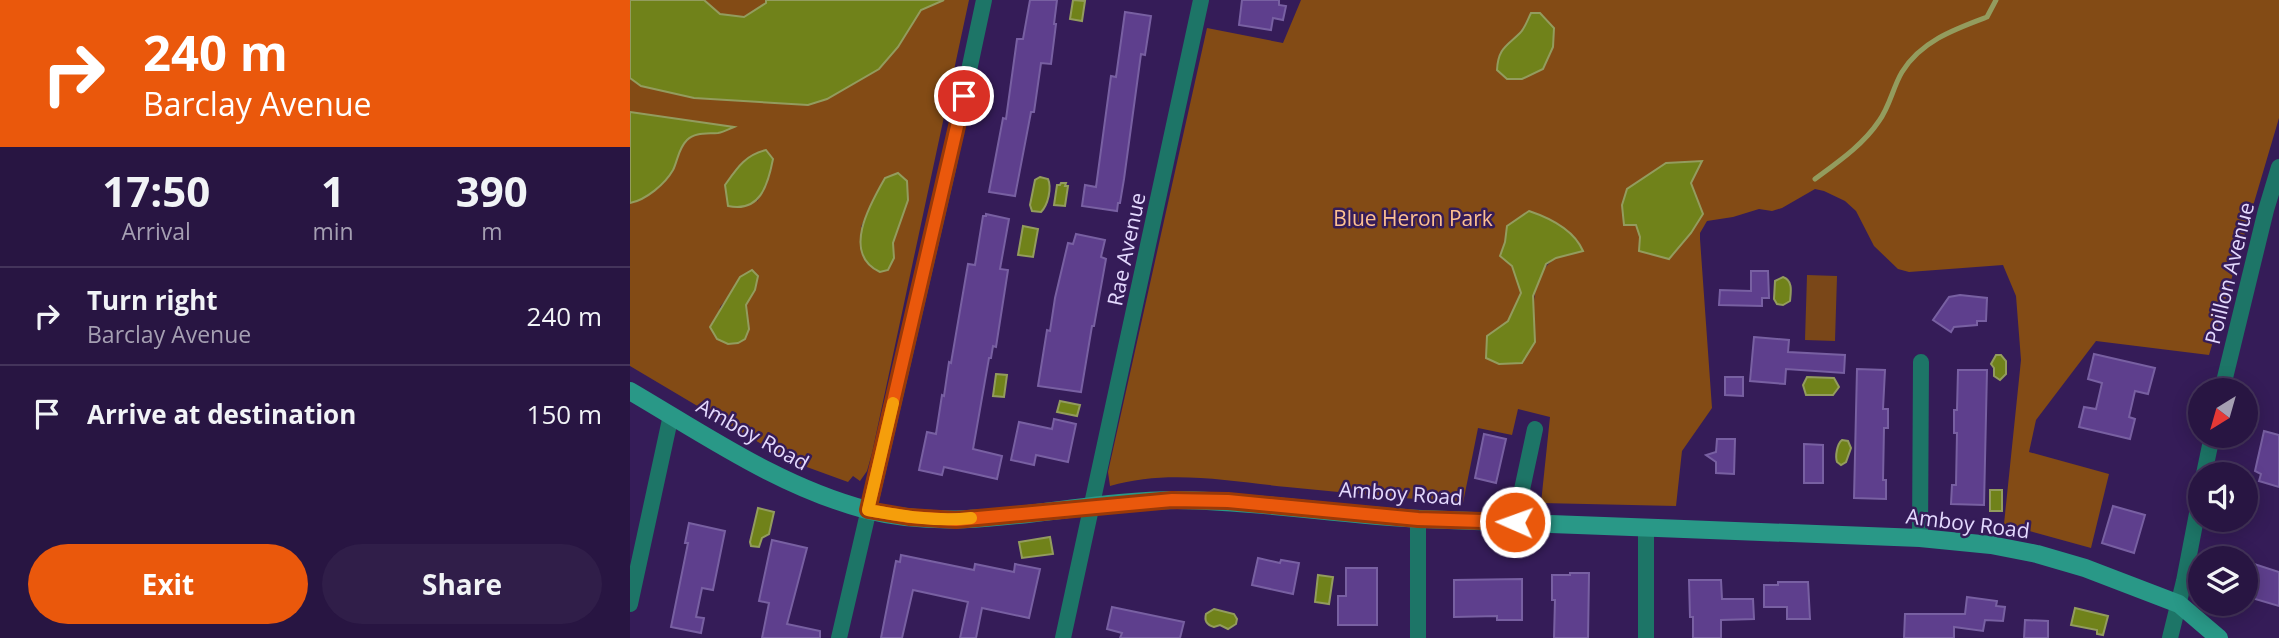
<!DOCTYPE html>
<style>
:root{--surface:#281542;--page:#301e49;--text:#f1f3f6;--muted:#a59fb2;--line:#44345b;--accent:#ea580c}
body{margin:0;font-family:"Open Sans",sans-serif;background:var(--page);color:var(--text);height:100vh;display:flex;flex-direction:column;font-size:26px;white-space:nowrap}
*{box-sizing:border-box;margin:0}
p{font-size:23px;color:var(--muted)}
.icon{flex:none;width:38px;height:38px;fill:none;stroke:currentColor;stroke-width:2;stroke-linecap:round;stroke-linejoin:round}
.map{position:relative;flex:1;overflow:hidden}
.side{display:flex;flex-direction:column;background:var(--surface);width:630px}
.side>*{flex:none}
.guide{background:#ea580c;color:#fff;overflow:hidden}
.needle{width:46px;rotate:217deg}
.buttons{position:absolute;left:1558px;top:378px;display:grid;gap:14px}
.buttons a{display:grid;place-items:center;width:70px;height:70px;border-radius:50%;background:var(--surface);box-shadow:0 4px 18px #0003,0 0 0 2px var(--line);font-size:35px}
.pin{position:absolute;display:grid;place-items:center;width:60px;height:60px;color:#fff;margin:-30px;border:4px solid #fff;border-radius:50%;box-shadow:0 2px 7px #0007}
.me{position:absolute;width:77px;margin:-38px;rotate:272deg;stroke-linejoin:round;filter:drop-shadow(0 0 5px #0008)}
.turn{display:flex;align-items:center;gap:24px;height:147px;padding:0 28px;font-size:32px}
.turn .icon{width:91px;height:91px;stroke-width:2.5}
.turn b{display:block;font-size:49px;line-height:60px}
.eta{display:flex;justify-content:space-evenly;align-items:center;height:119px;text-align:center}
.eta b{font-size:42px;font-weight:700;line-height:49px}
.action{display:flex;gap:14px;margin-top:auto;padding:14px 28px}
.action a{flex:1;height:80px;border-radius:42px;background:var(--accent);color:#fff;font-size:28px;font-weight:700;line-height:80px;text-align:center}
.action a+a{background:var(--page);color:var(--text)}
ul{padding:0;list-style:none}
li{display:flex;align-items:center;gap:21px;height:98px;padding:0 28px;border-top:2px solid var(--line)}
li div{flex:1}
li b{display:block;font-size:26px}
li em{font-style:normal}
main{display:flex;flex:1;min-height:0}
.map>svg:first-child{display:block}
</style>
<main>
<section class="side">
<div class="guide">
<div class="turn"><svg class="icon" aria-label="right" viewBox="0 0 24 24"><path d="M7 20v-9h11M14 6l5 5-5 5"/></svg><div><b>240 m</b>Barclay Avenue</div></div>
</div>
<div class="eta">
<div><b>17:50</b><p>Arrival</p></div>
<div><b>1</b><p>min</p></div>
<div><b>390</b><p>m</p></div>
</div>
<ul>
<li><svg class="icon" aria-label="right" viewBox="0 0 24 24"><path d="M7 20v-9h11M14 6l5 5-5 5"/></svg><div><b>Turn right</b><p>Barclay Avenue</p></div><em>240 m</em></li>
<li><svg class="icon" aria-label="arrive" viewBox="0 0 24 24"><path d="M6 21V4h12l-3 4 3 4H6"/></svg><div><b>Arrive at destination</b></div><em>150 m</em></li>
</ul>
<div class="action"><a>Exit</a><a>Share</a></div>
</section>
<div class="map">
<svg width="1649" height="638" viewBox="0 0 1649 638">
<rect width="100%" height="100%" fill="#351c58"/>
<path fill="#7a4718" d="M1177 275 1207 276 1205 341 1175 340Z"/>
<g fill="#834b15" fill-rule="evenodd">
<path d="M74 0H136V3L114 17 90 14Z"/>
<path d="M314 0H339L242 453 237 471 230 481 223 476 218 482 174 466 138 448 0 366V203C16 200 35 185 42 171 48 160 48 145 60 138 73 130 87 135 102 127L0 112V78L11 86 178 105 268 47 291 10ZM136 150 143 159 141 171 127 202ZM246 193 278 200 263 243 231 227ZM110 277 125 290 116 305 119 329 108 343 98 344 87 339 90 307 102 292Z"/>
<path d="M671 0H1649V118L1579 355 1466 341 1406 420 1399 452 1479 474 1461 548 1374 524 1391 360 1386 296 1373 265 1279 272 1268 269 1244 246 1226 211 1215 201 1194 191 1185 189 1152 208 1142 211 1129 209 1103 217 1077 221 1070 233V239L1082 408 1052 451 1046 506 911 503 920 417 888 409 882 435 848 428 833 503C774 498 715 493 657 487 598 481 538 469 480 486L478 472 577 28 653 43ZM901 13 892 79 880 41 892 32ZM1072 162 1061 183 1073 214 1061 233 1040 258 1010 237 1006 224 994 225 997 189 1010 181ZM877 226 926 258C898 276 904 313 905 342L857 336 878 321 891 293 882 266 870 255 875 242Z"/>
</g>
<g fill="#70821a" stroke="#939c5e" stroke-width="2">
<path d="M0 0H74L90 14 114 17 136 3V0H314L291 10 268 47 249 69 197 99 178 105 64 98 11 86 0 78Z"/>
<path d="M443 0 455 1 452 21 440 19Z"/>
<path d="M901 13H910L924 28 923 47 913 69 892 79H877L867 70C868 48 877 46 890 33 895 28 898 19 901 13Z"/>
<path d="M0 112 104 127C99 129 94 132 88 133 77 134 65 132 57 140 48 149 48 160 43 170 35 184 16 200 0 203Z"/>
<path d="M136 150 143 159C138 185 130 213 98 206L95 185C107 168 115 155 136 150Z"/>
<path d="M1072 161 1061 183 1073 214 1061 233 1039 259 1009 251 1010 237 1006 225H994L992 205 997 189 1036 163Z"/>
<path d="M268 173 277 181 278 200 263 243 264 258 258 270 250 272C211 254 240 204 255 178Z"/>
<path d="M410 177 418 179C422 188 418 205 411 212L402 211 400 205 405 180Z"/>
<path d="M431 183H436L435 186H438L435 206 424 205 427 185H430Z"/>
<path d="M899 211C920 218 944 230 953 251L926 258 916 264 903 296 905 342 892 363 869 364 856 358 857 336 878 321 891 293 882 266 870 256 875 242 877 226Z"/>
<path d="M393 226 408 229 403 257 388 255Z"/>
<path d="M122 270 128 276 125 290 116 305 119 329 115 339 108 343 98 344 87 339 80 327 110 277Z"/>
<path d="M1153 277C1163 280 1161 292 1160 301L1153 305 1147 304 1144 299 1145 281Z"/>
<path d="M1366 355H1371L1376 361V374L1370 380 1364 376V368L1361 364Z"/>
<path d="M366 374 377 375 374 397 363 396Z"/>
<path d="M1177 377 1204 378 1209 387 1203 395H1176L1173 385Z"/>
<path d="M430 401 450 405 447 416 427 412Z"/>
<path d="M1212 440 1218 441 1221 448 1216 462 1211 465 1207 462C1205 456 1207 444 1212 440Z"/>
<rect x="1360" y="490" width="12" height="21"/>
<path d="M128 508 144 512 139 534 132 538 129 547 121 546 120 542Z"/>
<path d="M420 537 423 554 392 558 389 542Z"/>
<path d="M688 575 703 577 699 604 685 602Z"/>
<path d="M1445 608 1478 616 1473 635 1467 634V630L1441 625Z"/>
<path d="M584 609 604 614 607 619 606 624 598 629 590 625 584 627C577 625 574 621 576 614Z"/>
</g>
<g fill="none" stroke-linecap="round" stroke-linejoin="round">
<path stroke="#939c5e" stroke-width="5" d="M1185 179C1208 162 1233 145 1249 121 1260 106 1263 87 1272 72 1291 41 1325 29 1357 17L1366 0"/>
</g>
<g fill="#5e3f8d" stroke="#7860a2" stroke-width="2">
<path d="M400 0H427L424 24H426L421 64 411 63 404 112H401L385 196 359 192 373 118 376 119 387 39H393Z"/>
<path d="M612 0H649V5L656 6 653 20 643 18 641 30 609 25Z"/>
<path d="M495 12 521 16 515 55 511 54 494 179 490 203H488L487 211 452 206 455 185 466 187 481 76 486 77Z"/>
<path d="M356 214 379 219 370 269 378 270 366 347 363 346 361 358H359L343 449 372 456 367 479 314 467 312 475 289 470 297 432 306 434 312 395 314 396 319 362 321 363 338 264 345 265 353 216H356Z"/>
<path d="M446 234 475 240 471 257 476 259 464 326H462L451 392 408 386 417 330 420 331 425 298 438 243 443 244Z"/>
<path d="M1121 271H1138L1139 298H1132V306L1089 305 1090 290 1121 291Z"/>
<path d="M1330 295 1357 298 1356 321H1347V325L1324 327 1321 332 1303 320 1319 297Z"/>
<path d="M1124 337 1159 340 1158 352 1215 355 1214 373 1156 369 1155 384 1120 381Z"/>
<path d="M1464 354 1525 368 1518 394 1505 391 1499 417 1505 419 1500 439 1449 427 1454 407 1466 409 1472 383 1458 379Z"/>
<path d="M1227 369 1255 370 1253 409H1258V428H1254L1253 480H1256V499L1224 498Z"/>
<path d="M1328 370H1357L1354 505 1321 504 1322 485H1326L1327 433H1324V410H1327Z"/>
<path d="M1095 377H1113V396L1095 395Z"/>
<path d="M424 419 446 424 438 462 406 455 404 465 381 460 389 422 422 429Z"/>
<path d="M1634 431 1649 435V487L1629 481 1631 474 1625 471Z"/>
<path d="M854 434 876 439 866 483 845 478Z"/>
<path d="M1087 439H1105L1104 474 1086 473V462L1076 455 1086 452Z"/>
<path d="M1174 444 1193 445V483H1174Z"/>
<path d="M1483 506 1515 515 1504 553 1472 543Z"/>
<path d="M59 523 95 531 83 590 72 588 66 617 74 618 71 633 41 627 58 543H55Z"/>
<path d="M142 540 177 548 157 624 190 631V638H132L139 603 129 601Z"/>
<path d="M271 555 344 570 345 564 384 572 385 564 410 569 399 618 352 608 346 638H330L338 602 283 590 272 638H251L266 561 270 562Z"/>
<path d="M628 558 650 563 651 560 669 563 663 594 622 585Z"/>
<path d="M1621 563 1649 572V606L1615 596V582Z"/>
<path d="M716 568H747V625H708V596H716Z"/>
<path d="M940 573H959L958 638H924L925 600H922V575H940Z"/>
<path d="M892 579V620H867V616L824 617V580Z"/>
<path d="M1059 580H1091L1092 599H1123L1124 619 1091 620V638H1063V617H1060Z"/>
<path d="M1148 582H1178L1180 619H1157V607H1134V585H1148Z"/>
<path d="M1337 597 1367 601 1366 606 1375 607 1373 621 1355 620 1353 631 1324 627V638H1274L1275 614H1335Z"/>
<path d="M482 607 554 622 550 638H490L492 633 477 629Z"/>
<path d="M1395 620 1418 621V638H1394Z"/>
</g>
<g fill="none" stroke-linecap="round" stroke-linejoin="round">
<g stroke="#1d7567" stroke-width="16">
<path d="M1592 390 1636 210 1649 167"/>
<path d="M1574 474 1582 436"/>
<path d="M788 519V638"/>
<path d="M885 522 905 429"/>
<path d="M1290 538 1291 362"/>
<path d="M0 604 41 415"/>
<path d="M209 638 319 164 354 0"/>
<path d="M433 638 571 0"/>
<path d="M1016 638V527"/>
<path d="M1540 638 1554 581 1570 498"/>
</g>
<path stroke="#299887" stroke-width="18" d="M0 391C77 436 150 487 237 510 338 536 444 500 547 500 629 501 710 515 792 519 958 526 1124 531 1290 538L1361 545 1407 554 1455 568 1549 604 1589 638"/>
</g>
<g fill="none" stroke-linecap="round" stroke-linejoin="round">
<g stroke="#983908" stroke-width="18">
<path id="route" d="M334 96 238 510 279 517 326 520 542 500 598 501 788 519 885 522"/>
</g>
<use href="#route" stroke="#ea580c" stroke-width="12"/>
<path stroke="#f59e0b" stroke-width="12" d="M263 403 238 510C272 516 307 522 341 518"/>
</g>
<g text-anchor="middle" dominant-baseline="central" stroke-width="5" stroke-linejoin="round" paint-order="stroke">
<g font-size="21" fill="#fdc091" stroke="#351c58">
<text x="783" y="218">Blue Heron Park</text>
</g>
<g font-size="21" fill="#e4d9fe" stroke="#351c58">
<text transform="translate(496 249) rotate(-78)">Rae Avenue</text>
<text transform="translate(1599 273) rotate(-76)">Poillon Avenue</text>
<text transform="translate(123 434) rotate(29)">Amboy Road</text>
<text transform="translate(771 493) rotate(4)">Amboy Road</text>
<text transform="translate(1338 523) rotate(7)">Amboy Road</text>
</g>
</g>
</svg>
<div class="buttons">
<a><svg class="needle" viewBox="-14 -14 28 28"><path d="M0-13l5 13h-10z" fill="#e53935"/><path d="M0 13l5-13h-10z" fill="#a59fb2"/></svg></a>
<a><svg class="icon" aria-label="sound" viewBox="0 0 24 24"><path d="M4 9h4l5-4v14l-5-4H4zM17 9q2 3 0 6"/></svg></a>
<a><svg class="icon" aria-label="layers" viewBox="0 0 24 24"><path d="M12 4l9 5-9 5-9-5zM3 14l9 5 9-5"/></svg></a>
</div>
<div class="pin" style="left:334px;top:96px;background:#d93025"><svg class="icon" aria-label="arrive" viewBox="0 0 24 24"><path d="M6 21V4h12l-3 4 3 4H6"/></svg></div>
<svg class="me" style="left:885px;top:522px" viewBox="-20 -20 40 40"><circle r="17" fill="#ea580c" stroke="#fff" stroke-width="3"/><path d="M0-11L8 9 0 5-8 9z" fill="#fff"/></svg>
</div>
</main>
